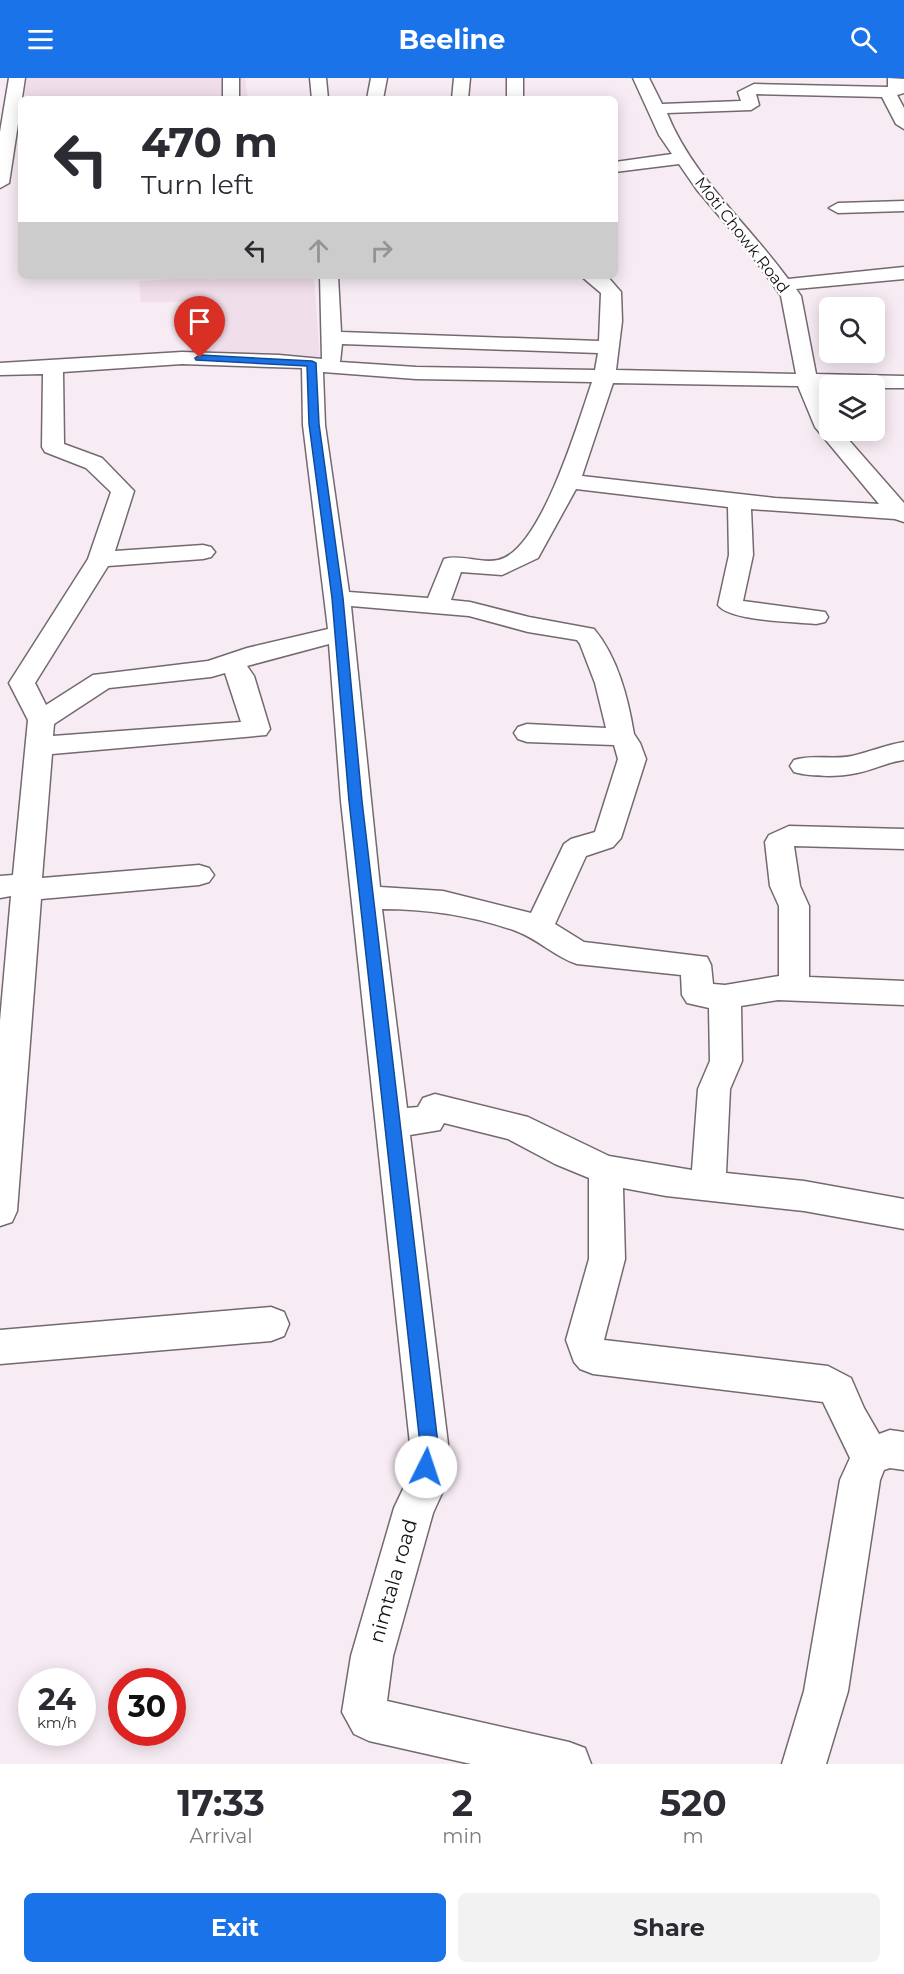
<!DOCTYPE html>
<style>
:root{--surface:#fff;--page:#f2f2f3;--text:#2b2b33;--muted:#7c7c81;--accent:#1a73e8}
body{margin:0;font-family:Montserrat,sans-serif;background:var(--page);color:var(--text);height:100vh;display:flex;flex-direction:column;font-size:22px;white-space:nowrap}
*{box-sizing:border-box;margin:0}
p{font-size:20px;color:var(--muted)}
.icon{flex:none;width:33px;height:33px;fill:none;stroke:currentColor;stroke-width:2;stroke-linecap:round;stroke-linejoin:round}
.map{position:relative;height:1686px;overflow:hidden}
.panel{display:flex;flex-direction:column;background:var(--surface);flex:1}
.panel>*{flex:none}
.hud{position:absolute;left:18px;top:18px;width:600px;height:183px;border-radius:9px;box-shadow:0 3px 15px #0003;background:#fff;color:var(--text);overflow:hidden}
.fabs{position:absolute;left:819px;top:219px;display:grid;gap:12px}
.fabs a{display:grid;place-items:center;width:66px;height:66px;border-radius:9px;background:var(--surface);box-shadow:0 3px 15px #0003;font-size:30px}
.speed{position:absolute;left:18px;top:1590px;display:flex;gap:12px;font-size:30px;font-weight:700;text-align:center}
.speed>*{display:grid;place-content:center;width:78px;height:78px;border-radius:50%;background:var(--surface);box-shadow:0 3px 15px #0003;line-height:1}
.speed small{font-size:15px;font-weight:400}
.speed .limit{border:9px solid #d22;background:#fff;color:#111}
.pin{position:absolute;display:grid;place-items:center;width:51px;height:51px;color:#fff;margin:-62px -26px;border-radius:50% 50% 50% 0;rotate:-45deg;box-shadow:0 0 6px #0007}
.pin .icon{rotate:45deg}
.me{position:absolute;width:66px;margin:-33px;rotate:4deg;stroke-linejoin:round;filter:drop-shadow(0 0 4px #0008)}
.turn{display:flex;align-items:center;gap:21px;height:126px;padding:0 24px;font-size:27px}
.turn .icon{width:78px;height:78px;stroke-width:2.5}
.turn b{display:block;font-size:42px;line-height:51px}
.lanes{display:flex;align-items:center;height:57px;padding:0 24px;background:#0003;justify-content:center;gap:30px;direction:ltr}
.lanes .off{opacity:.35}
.eta{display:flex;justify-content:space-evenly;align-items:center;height:102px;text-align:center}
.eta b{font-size:36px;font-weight:700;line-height:42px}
.button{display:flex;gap:12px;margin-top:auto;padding:12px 24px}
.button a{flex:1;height:69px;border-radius:9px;background:var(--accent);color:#fff;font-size:24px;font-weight:700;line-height:69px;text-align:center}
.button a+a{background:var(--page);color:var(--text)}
header{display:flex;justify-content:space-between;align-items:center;height:78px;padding:0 24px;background:var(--accent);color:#fff;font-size:27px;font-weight:700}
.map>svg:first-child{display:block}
</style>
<header><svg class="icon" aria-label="menu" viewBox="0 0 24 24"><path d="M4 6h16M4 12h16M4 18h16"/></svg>Beeline<svg class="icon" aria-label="search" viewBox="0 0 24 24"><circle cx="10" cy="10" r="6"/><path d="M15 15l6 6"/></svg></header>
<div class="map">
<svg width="904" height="1686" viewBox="0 0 904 1686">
<rect width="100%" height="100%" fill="#f8ecf4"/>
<g fill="#f1deeb">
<path d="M27 0H245L248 21H24Z"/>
<path d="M237 198H314L320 282 202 281 193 224H141L139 203 208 199 210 202Z"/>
</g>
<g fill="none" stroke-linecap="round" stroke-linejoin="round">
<g stroke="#73696f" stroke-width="3">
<g id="minor">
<path d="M9 0H25L9 105 0 110V54Z"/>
<rect x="223" y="0" width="16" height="21"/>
<path d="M310 0H326L328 21H312Z"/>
<path d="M371 0H387L383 21H367Z"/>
<path d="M454 0H470L468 21H452Z"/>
<rect x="507" y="0" width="16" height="21"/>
<path d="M633 0H649L662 26 741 23 738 14 754 6 888 9V0L904 1V15L897 17 904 30V51L896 46 882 19 756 16 759 27 751 32 667 35C692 98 749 147 788 201L904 189V201L796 211 801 218 816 296 904 298V310H874V308L819 309 830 334V352H840L904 425V444L895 441 751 431 753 477 743 523 825 534 828 539 825 544 816 546C795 544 729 543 718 527L729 477 728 429 576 411 538 480 502 497 461 494 451 522 470 524 529 539 594 551C618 580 628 620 634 656L640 665 646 681 621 760 613 769 586 778 555 846 584 864 707 879 711 887 713 906 725 907 779 898V828L770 808 765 764 769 757 789 748 904 751V771L794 768 800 808 809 828V899L904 903V927L778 922 741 928 742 983 730 1011 726 1095 804 1103 904 1121V1151L804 1133 666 1118 623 1110 625 1181 604 1262 828 1288 851 1300 864 1330 879 1356 890 1352 904 1354V1392L890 1390 884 1392 880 1402 848 1613 826 1686H782L804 1613 840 1402 850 1380 823 1324 593 1296 580 1291 574 1284 566 1262 589 1181V1100L555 1086 508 1061 444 1045 440 1052 410 1057 448 1366 443 1413 433 1435 393 1578 387 1623 569 1664 585 1670 591 1686H471L369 1663 354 1656 342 1634 351 1578 394 1430 404 1409 410 1366 341 723 329 566 247 588 254 598 270 651 266 657 52 676 42 800 199 787 209 790 214 797 209 804 199 807 41 821 17 1133 12 1144 0 1148V943L11 818 0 820V798L13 797 28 642 9 605 88 481 111 414 86 390 45 374 42 369 43 296 0 297V285L182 274 279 277 322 281 320 198H338L341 254 599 263 601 215 581 198H607L621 214 622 243 616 292 796 296 781 218 748 172 697 112 679 86 615 94V84L672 76 659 57ZM342 266 598 275 595 292 416 289 340 284ZM182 286 302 290 303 347 328 551 247 570 208 583 93 597 46 627 35 605 108 488 203 481 211 479 215 474 211 469 203 467 115 473 134 413 102 380 64 366 63 294ZM323 294 416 301 592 304C578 344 541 473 498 482 481 486 462 476 444 481L428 520 349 514 325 347ZM613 305 798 308 815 349 879 426 775 420 582 398ZM351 528 469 538 528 554 577 562 580 566 595 605 606 650 527 646 518 649 514 655 518 661 527 664 614 667 618 681 595 754 571 761 564 766 531 835 443 813 380 809ZM225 595 241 644 53 658 54 646 109 610 211 599ZM382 831C427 831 474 838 516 853 538 861 555 879 577 886L681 897 682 917 687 925 709 930 710 983 698 1011 692 1092 609 1078 528 1039 435 1016 423 1020 418 1029 407 1030Z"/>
<path d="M904 123V133L838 135 829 130 838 125Z"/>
<path d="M904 664V682C887 684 874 692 857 695 839 699 812 699 794 694L790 688 794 682C813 676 833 682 852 678 870 674 885 667 904 664Z"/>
<path d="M271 1229 284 1234 289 1246 284 1258 271 1263 0 1286V1252Z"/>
</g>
</g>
<use href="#minor" fill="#fff" fill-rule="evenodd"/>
</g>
<path fill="#1a73e8" stroke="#114b97" stroke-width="1.5" d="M200 277 312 283 316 285 319 346 343 520 362 723 438 1366 432 1395 426 1398 419 1395 417 1389 420 1366 349 723 332 520 309 346 307 288 196 282 195 280Z"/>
<g text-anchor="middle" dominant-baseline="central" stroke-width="4.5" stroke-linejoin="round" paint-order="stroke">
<g font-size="16" fill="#161215" stroke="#fff">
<text transform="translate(742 157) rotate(52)">Moti Chowk Road</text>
</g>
<g font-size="20" fill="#161215" stroke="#fff">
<text transform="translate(393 1503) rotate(-74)">nimtala road</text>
</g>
</g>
</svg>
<div class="fabs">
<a><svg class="icon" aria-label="search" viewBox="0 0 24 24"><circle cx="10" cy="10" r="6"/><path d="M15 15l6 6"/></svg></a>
<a><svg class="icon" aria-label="layers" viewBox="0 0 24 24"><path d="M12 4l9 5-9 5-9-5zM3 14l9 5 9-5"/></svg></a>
</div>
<div class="speed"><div>24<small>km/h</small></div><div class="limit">30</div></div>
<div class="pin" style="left:200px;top:280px;background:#d93025"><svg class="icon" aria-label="arrive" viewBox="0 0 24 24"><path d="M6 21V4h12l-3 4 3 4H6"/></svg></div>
<svg class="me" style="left:426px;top:1389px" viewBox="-20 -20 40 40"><circle r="19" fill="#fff"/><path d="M0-13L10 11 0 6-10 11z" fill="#1a73e8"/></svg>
<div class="hud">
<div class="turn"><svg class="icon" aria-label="left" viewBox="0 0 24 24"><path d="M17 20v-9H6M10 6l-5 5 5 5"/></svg><div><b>470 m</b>Turn left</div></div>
<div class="lanes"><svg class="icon" aria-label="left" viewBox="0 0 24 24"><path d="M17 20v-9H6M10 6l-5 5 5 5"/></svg><svg class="icon off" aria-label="ahead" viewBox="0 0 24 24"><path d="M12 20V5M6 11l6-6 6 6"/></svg><svg class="icon off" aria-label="right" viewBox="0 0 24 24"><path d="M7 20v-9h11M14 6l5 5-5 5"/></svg></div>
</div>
</div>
<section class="panel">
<div class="eta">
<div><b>17:33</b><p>Arrival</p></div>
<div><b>2</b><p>min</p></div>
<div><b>520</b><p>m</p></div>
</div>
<div class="button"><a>Exit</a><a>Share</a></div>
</section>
